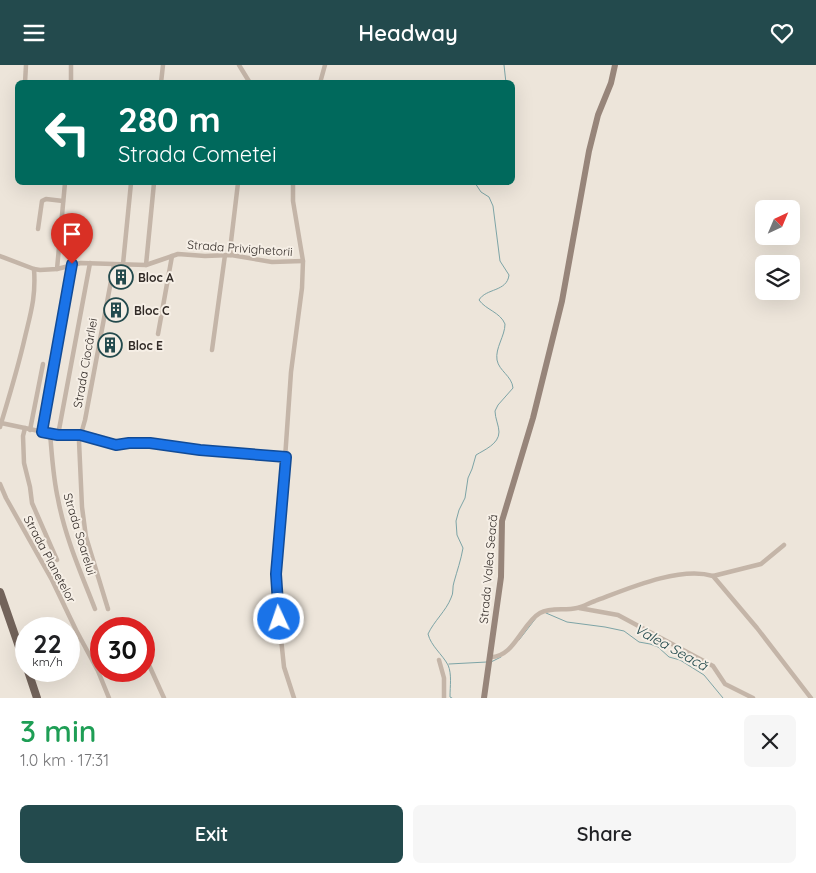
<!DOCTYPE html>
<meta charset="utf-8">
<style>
:root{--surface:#fff;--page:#f6f6f6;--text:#202124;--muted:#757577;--accent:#234a4d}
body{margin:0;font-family:Quicksand,sans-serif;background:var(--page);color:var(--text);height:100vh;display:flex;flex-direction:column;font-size:19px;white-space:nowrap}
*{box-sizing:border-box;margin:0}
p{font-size:16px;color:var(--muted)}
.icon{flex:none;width:28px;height:28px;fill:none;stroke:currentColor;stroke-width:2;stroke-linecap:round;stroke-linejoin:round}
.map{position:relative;height:633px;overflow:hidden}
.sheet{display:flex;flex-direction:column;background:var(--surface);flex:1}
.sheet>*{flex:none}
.hud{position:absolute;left:15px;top:15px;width:500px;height:105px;border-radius:8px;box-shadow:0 5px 20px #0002;background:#00695c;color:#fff;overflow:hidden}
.needle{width:32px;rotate:44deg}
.controls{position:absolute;left:755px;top:135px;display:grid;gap:10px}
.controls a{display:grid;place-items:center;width:45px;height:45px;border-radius:8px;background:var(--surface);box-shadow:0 5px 20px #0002;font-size:25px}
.speed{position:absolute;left:15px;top:552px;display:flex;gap:10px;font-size:25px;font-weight:700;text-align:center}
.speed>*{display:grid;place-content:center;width:65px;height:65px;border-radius:50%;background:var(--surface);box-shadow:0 5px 20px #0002;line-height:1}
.speed small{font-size:12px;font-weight:400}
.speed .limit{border:8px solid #d22;background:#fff;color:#111}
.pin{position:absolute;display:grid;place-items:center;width:42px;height:42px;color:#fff;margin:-51px -21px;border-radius:50% 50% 50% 0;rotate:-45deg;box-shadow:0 0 5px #0007}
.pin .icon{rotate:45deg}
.me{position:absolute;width:55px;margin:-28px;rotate:357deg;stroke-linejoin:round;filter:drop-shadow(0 0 4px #0008)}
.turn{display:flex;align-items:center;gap:18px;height:105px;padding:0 20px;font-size:22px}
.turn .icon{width:65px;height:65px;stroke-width:2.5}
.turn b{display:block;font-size:35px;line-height:42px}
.round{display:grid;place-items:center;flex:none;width:52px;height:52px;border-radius:8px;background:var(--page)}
.headline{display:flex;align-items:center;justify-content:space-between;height:85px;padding:0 20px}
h1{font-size:30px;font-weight:600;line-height:38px;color:#1e9e55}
.button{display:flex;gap:10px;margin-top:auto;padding:10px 20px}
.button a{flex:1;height:58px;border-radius:8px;background:var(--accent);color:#fff;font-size:20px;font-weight:600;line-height:58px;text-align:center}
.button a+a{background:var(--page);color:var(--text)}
header{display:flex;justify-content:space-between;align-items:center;height:65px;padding:0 20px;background:var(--accent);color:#fff;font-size:22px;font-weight:600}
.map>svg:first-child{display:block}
</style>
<header><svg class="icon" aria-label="menu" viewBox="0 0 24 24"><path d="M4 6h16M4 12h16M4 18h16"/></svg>Headway<svg class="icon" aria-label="heart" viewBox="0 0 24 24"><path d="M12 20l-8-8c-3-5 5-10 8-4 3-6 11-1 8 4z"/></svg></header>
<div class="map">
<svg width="816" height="633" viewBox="0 0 816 633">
<rect width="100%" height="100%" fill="#ede5da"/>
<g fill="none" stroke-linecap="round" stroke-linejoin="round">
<g stroke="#7da4a6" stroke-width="1">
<path d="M504 0 506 18"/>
<path d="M546 548 567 557 605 562 624 566 639 577 650 579 658 582 669 592 680 595 704 610 723 633"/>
<path d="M519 575 536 553"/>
<path d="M491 597 501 592"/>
<path d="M449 599 487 597"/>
<path d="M452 633 450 632C450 621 452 609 448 600 442 589 431 581 428 569 434 556 446 546 451 533 454 528 452 522 454 517 457 506 461 495 463 483L457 470 456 456 459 445 465 433 468 413 472 404 476 390C484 385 499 379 499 367 499 361 495 353 495 346L498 340 513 323C512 311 499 306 497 295 495 283 505 271 505 259 500 247 486 245 479 235 486 223 507 227 509 210L500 196 493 141 489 132 481 127 475 118"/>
</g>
<g stroke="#c4b5a8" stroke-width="4.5">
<path d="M71 0V18"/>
<path d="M239 0 250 18"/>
<path d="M25 18 26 0"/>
<path d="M161 18 163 0"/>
<path d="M320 18 325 0"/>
<path d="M293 118V136L303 196 302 223 291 307 277 509 279 554 284 602 294 633"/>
<path d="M38 164 42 136 46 134 63 136"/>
<path d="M231 190 230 185 238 118"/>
<path d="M0 191 34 204 40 205 57 204 81 198 146 200 178 189 205 191 231 190 272 197 303 196"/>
<path d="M123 199 131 118"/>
<path d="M146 200 154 118"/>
<path d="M57 204 65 118"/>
<path d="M158 269 172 191"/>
<path d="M212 285 225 190"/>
<path d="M1 358 58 370H80L116 380 129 378H150L200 385 286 392"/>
<path d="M0 362C9 332 18 303 25 272 31 247 36 231 34 204"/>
<path d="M25 363 23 371 24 398 30 422 32 438 57 495"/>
<path d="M30 365 43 299"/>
<path d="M42 367 72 199"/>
<path d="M50 368C52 390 53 412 58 434 65 472 81 508 95 544"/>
<path d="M58 370 90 198"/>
<path d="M0 419 6 433 52 515 76 565 98 606 109 633"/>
<path d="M713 511 761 499 784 480"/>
<path d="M579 543 618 550 713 601 725 619 753 633"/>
<path d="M108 544 86 472 82 442 79 376 85 355 114 200"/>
<path d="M129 558 132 564"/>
<path d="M144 589 164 633"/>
<path d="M490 592C514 593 522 558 540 548 551 542 565 546 577 543 583 542 589 538 595 536 627 524 679 501 713 511L757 563 811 633"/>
<path d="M439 595 444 613V633"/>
</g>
<path stroke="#97857a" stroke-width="6" d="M484 633 501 512 502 456 533 353 562 236 589 86 598 50 611 18 615 0"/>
<g stroke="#72635a" stroke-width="8">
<path d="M0 527 26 602"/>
<path d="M28 606 37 633"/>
</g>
</g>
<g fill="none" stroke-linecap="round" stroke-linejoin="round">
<g stroke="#114b97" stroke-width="12">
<path id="route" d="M72 199 42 367 58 370H80L116 380 129 378H150L200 385 286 392 276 509 279 554"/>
</g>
<use href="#route" stroke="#1a73e8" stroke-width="9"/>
</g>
<defs>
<g id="building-ring" transform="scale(1.25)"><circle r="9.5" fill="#f6efe6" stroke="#234a4d" stroke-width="1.5"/><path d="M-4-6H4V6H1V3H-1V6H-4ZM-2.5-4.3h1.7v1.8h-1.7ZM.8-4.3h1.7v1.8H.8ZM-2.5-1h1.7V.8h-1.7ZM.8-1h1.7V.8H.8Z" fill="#234a4d"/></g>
</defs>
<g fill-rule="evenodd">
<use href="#building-ring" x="121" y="212"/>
<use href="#building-ring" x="116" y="245"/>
<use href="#building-ring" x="110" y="280"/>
</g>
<g text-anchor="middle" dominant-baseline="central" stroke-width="4" stroke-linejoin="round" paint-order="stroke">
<g font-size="12" fill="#322b27" stroke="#f6efe6">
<text transform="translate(240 183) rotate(4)">Strada Privighetorii</text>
<text transform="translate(85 298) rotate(-80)">Strada Ciocârliei</text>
<text transform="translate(80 469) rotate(73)">Strada Soarelui</text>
<text transform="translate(50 494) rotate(62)">Strada Planetelor</text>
<text transform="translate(488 504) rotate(-85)">Strada Valea Seacă</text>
</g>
<g font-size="12" font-weight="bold" fill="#322b27" stroke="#f6efe6" text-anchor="start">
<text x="138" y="212">Bloc A</text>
<text x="134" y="245">Bloc C</text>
<text x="128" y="280">Bloc E</text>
</g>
<g font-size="14" font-style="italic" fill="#234a4d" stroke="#f6efe6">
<text transform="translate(671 582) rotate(29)">Valea Seacă</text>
</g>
</g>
</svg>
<div class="controls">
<a><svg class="needle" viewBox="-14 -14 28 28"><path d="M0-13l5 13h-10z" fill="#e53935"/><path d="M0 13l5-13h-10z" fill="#757577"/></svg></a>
<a><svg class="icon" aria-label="layers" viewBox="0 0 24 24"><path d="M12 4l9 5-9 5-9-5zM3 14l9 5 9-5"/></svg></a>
</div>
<div class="speed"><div>22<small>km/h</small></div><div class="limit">30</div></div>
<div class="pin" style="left:72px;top:199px;background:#d93025"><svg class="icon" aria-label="arrive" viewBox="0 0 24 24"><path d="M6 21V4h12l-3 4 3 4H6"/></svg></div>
<svg class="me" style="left:279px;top:554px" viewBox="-20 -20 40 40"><circle r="17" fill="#1a73e8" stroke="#fff" stroke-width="3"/><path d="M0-11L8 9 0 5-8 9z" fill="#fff"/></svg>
<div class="hud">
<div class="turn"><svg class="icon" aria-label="left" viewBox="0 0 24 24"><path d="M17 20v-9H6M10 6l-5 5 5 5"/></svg><div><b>280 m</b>Strada Cometei</div></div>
</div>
</div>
<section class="sheet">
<div class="headline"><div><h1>3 min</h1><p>1.0 km · 17:31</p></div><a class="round"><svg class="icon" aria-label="close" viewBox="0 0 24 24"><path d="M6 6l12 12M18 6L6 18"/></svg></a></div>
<div class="button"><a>Exit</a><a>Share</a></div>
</section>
